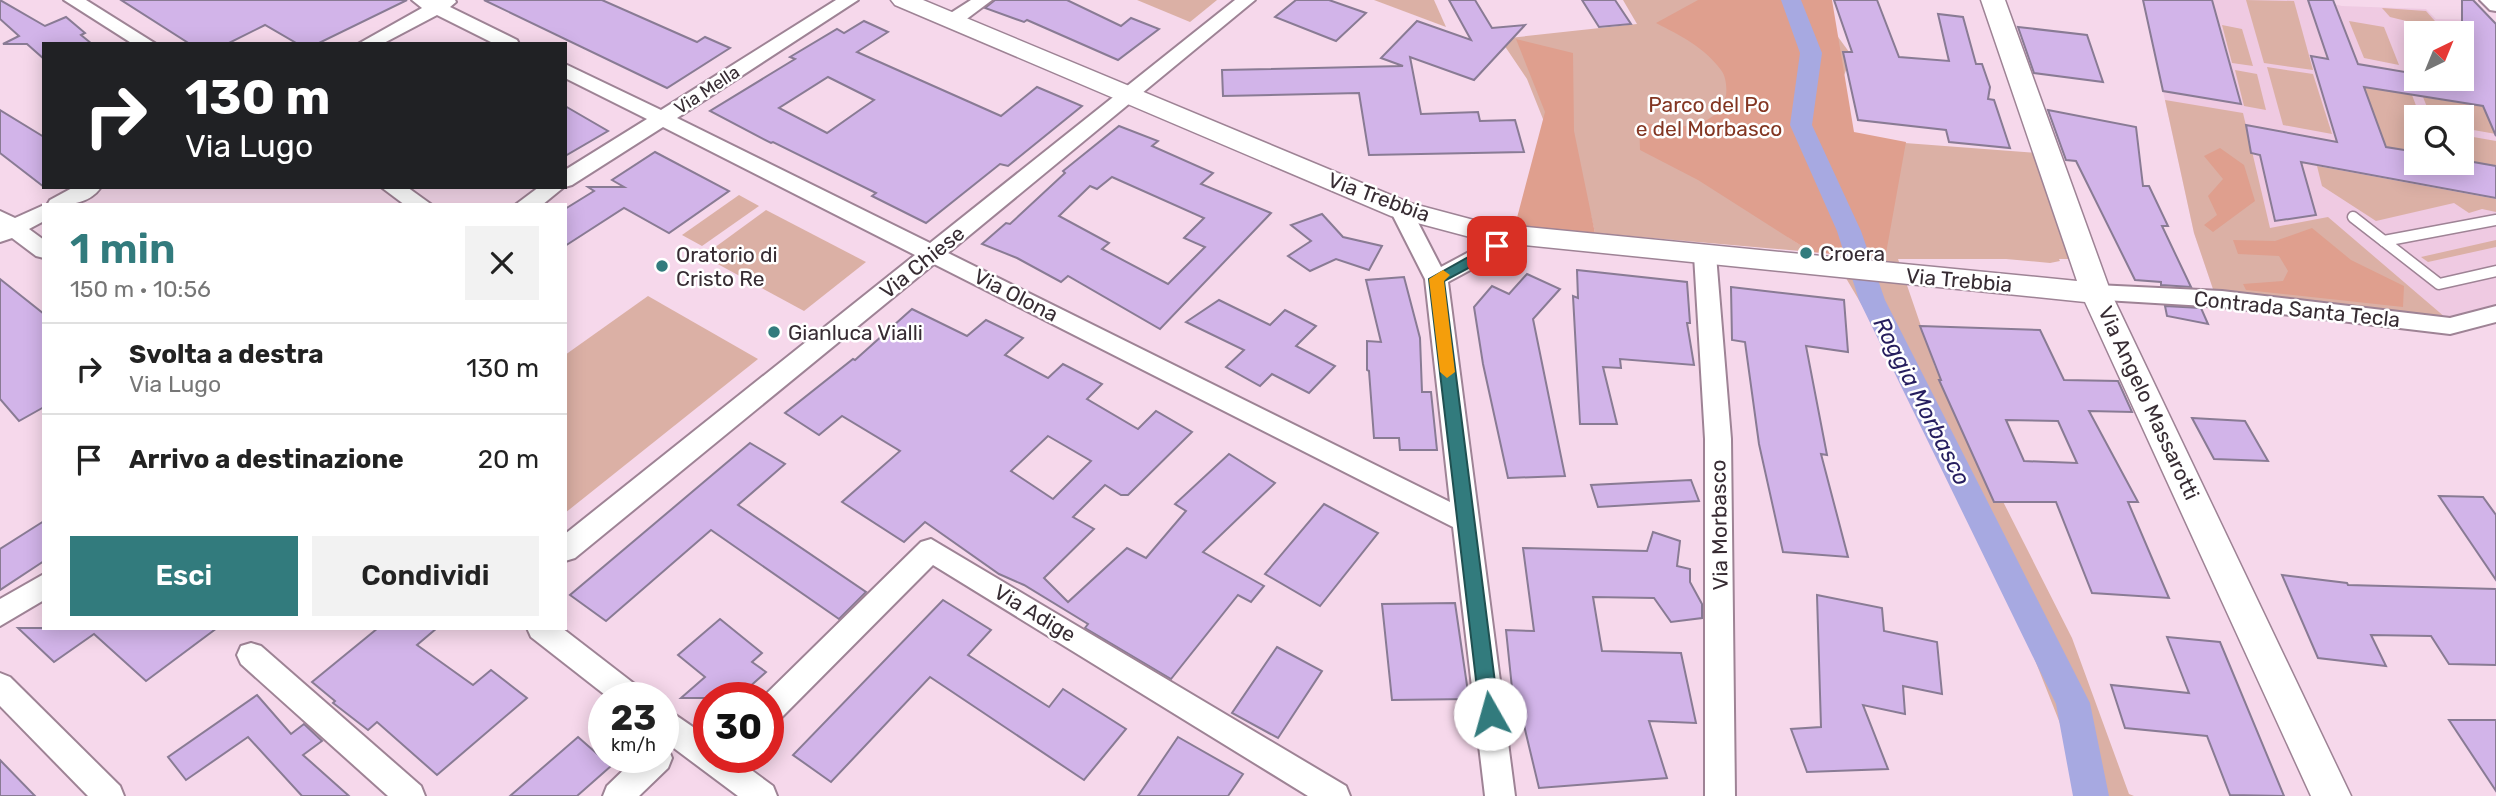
<!DOCTYPE html>
<html lang="it">
<meta charset="utf-8">
<style>
:root{--surface:#fff;--page:#f2f2f2;--text:#222;--muted:#767676;--line:#e0e0e0;--accent:#327b7d}
body{margin:0;font-family:Rubik,sans-serif;background:var(--page);color:var(--text);height:100vh;display:flex;flex-direction:column;font-size:26px;white-space:nowrap}
*{box-sizing:border-box;margin:0}
p{font-size:23px;color:var(--muted)}
.icon{flex:none;width:38px;height:38px;fill:none;stroke:currentColor;stroke-width:2;stroke-linecap:round;stroke-linejoin:round}
.map{position:relative;flex:1;overflow:hidden}
.sheet{position:absolute;left:42px;top:203px;width:525px;height:427px;display:flex;flex-direction:column;background:var(--surface);border-radius:0px;box-shadow:0 4px 18px #0003}
.sheet>*{flex:none}
.banner{position:absolute;left:42px;top:42px;width:525px;height:147px;border-radius:0px;box-shadow:0 4px 18px #0003;background:#202124;color:#fff;overflow:hidden}
.needle{width:46px;rotate:43deg}
.buttons{position:absolute;left:2404px;top:21px;display:grid;gap:14px}
.buttons a{display:grid;place-items:center;width:70px;height:70px;border-radius:0px;background:var(--surface);box-shadow:0 4px 18px #0003;font-size:35px}
.speed{position:absolute;left:588px;top:682px;display:flex;gap:14px;font-size:35px;font-weight:700;text-align:center}
.speed>*{display:grid;place-content:center;width:91px;height:91px;border-radius:50%;background:var(--surface);box-shadow:0 4px 18px #0003;line-height:1}
.speed small{font-size:18px;font-weight:400}
.speed .limit{border:10px solid #d22;background:#fff;color:#111}
.pin{position:absolute;display:grid;place-items:center;width:60px;height:60px;color:#fff;margin:-30px;border-radius:14px;box-shadow:0 4px 10px #0006}
.me{position:absolute;width:77px;margin:-38px;rotate:353deg;stroke-linejoin:round;filter:drop-shadow(0 0 5px #0008)}
.turn{display:flex;align-items:center;gap:24px;height:147px;padding:0 28px;font-size:32px}
.turn .icon{width:91px;height:91px;stroke-width:2.5}
.turn b{display:block;font-size:49px;line-height:60px}
.round{display:grid;place-items:center;flex:none;width:74px;height:74px;border-radius:0px;background:var(--page)}
.overview{display:flex;align-items:center;justify-content:space-between;height:119px;padding:0 28px}
h1{font-size:42px;font-weight:600;line-height:52px;color:var(--accent)}
.action{display:flex;gap:14px;margin-top:auto;padding:14px 28px}
.action a{flex:1;height:80px;border-radius:0px;background:var(--accent);color:#fff;font-size:28px;font-weight:600;line-height:80px;text-align:center}
.action a+a{background:var(--page);color:var(--text)}
ul{padding:0;list-style:none}
li{display:flex;align-items:center;gap:21px;height:91px;padding:0 28px;border-top:2px solid var(--line)}
li div{flex:1}
li b{display:block;font-size:26px}
li em{font-style:normal}
.map>svg:first-child{display:block}
</style>
<div class="map">
<svg width="2496" height="796" viewBox="0 0 2496 796">
<rect width="100%" height="100%" fill="#f6d8eb"/>
<path fill="#efcae2" fill-rule="evenodd" d="M2143 0H2315L2342 6 2426 9 2436 19 2492 20 2496 24V304L2446 318 2213 289 2194 233ZM2417 33H2462V79H2417ZM2417 117H2462V163H2417Z"/>
<g fill="#dbb0a5">
<path d="M1137 0H1217L1190 22Z"/>
<path d="M1374 0H1434L1446 27Z"/>
<path d="M1623 0H1811L1852 56 1820 133 1905 143 2038 153 2069 259H2059L2060 261 2050 263 2006 259H1898L1935 367 2072 638 2129 794 2134 796H2083L2078 769 2033 655 1882 339 1824 241 1788 237 1811 252 1595 233 1591 216 1547 129 1527 79 1500 39 1637 24Z"/>
<path d="M2246 0 2294 1 2313 70 2264 63Z"/>
<path d="M2382 8 2426 11 2443 30 2390 17Z"/>
<path d="M2349 21 2384 27 2399 65 2364 58Z"/>
<path d="M2222 25 2242 29 2253 66 2232 63Z"/>
<path d="M2267 67 2313 74 2332 134 2283 125Z"/>
<path d="M2235 70 2257 74 2266 110 2244 106Z"/>
<path d="M2364 87 2412 95 2420 116 2407 119 2409 125 2417 130V152L2386 147Z"/>
<path d="M2423 97 2492 108 2496 134 2462 128V117H2431Z"/>
<path d="M2165 100 2243 113 2270 228 2328 217 2446 318 2213 289 2194 233Z"/>
<path d="M2462 135 2496 141V166L2462 160Z"/>
<path d="M2317 166 2496 199V212L2482 209 2469 213 2454 203 2376 221 2322 186Z"/>
<path d="M739 195 759 206 702 246 682 235Z"/>
<path d="M766 210 866 262 804 311 703 256Z"/>
<path d="M2496 240V247L2428 262 2421 257Z"/>
<path d="M648 296 758 359 565 513V355Z"/>
</g>
<g fill="#df9f8e">
<path d="M1698 0H1832L1854 132 1906 142 1885 259 1811 252 1698 180 1640 150 1639 122C1669 127 1715 135 1726 95 1727 88 1726 76 1721 70 1704 47 1681 36 1656 23Z"/>
<path d="M1516 39 1573 53 1574 131 1595 233 1514 229 1545 112Z"/>
<path d="M2220 148 2244 165 2255 201 2213 232 2204 225 2217 215 2208 196 2223 179 2204 156Z"/>
<path d="M2312 228 2351 260 2404 286 2403 307 2246 290 2243 284 2283 281 2288 271 2279 256 2238 254 2233 240 2275 241Z"/>
</g>
<g fill="none" stroke-linecap="round" stroke-linejoin="round">
<path fill="#a7a9e1" fill-rule="evenodd" d="M1781 0H1801L1822 53 1812 125 1861 231 1885 300 2090 703 2109 796H2073L2056 704 1859 300 1837 231 1790 125 1800 53Z"/>
</g>
<g fill="#d2b4e9" stroke="#897b94" stroke-width="2" fill-rule="evenodd">
<path d="M0 0 45 26 66 17 85 33 81 35 92 44H44V59L27 44H3L19 36 0 19Z"/>
<path d="M121 0H407L317 44H298L265 25 227 44H190Z"/>
<path d="M484 0H602L697 42 705 37 730 48 667 88Z"/>
<path d="M995 0H1067L1121 26 1131 18 1159 29 1118 60 1027 20 1024 22 985 8Z"/>
<path d="M1296 0H1329L1366 13 1336 41 1275 17Z"/>
<path d="M1449 0H1475L1492 28 1525 25 1474 80 1410 57 1421 114 1478 112 1480 121 1515 120 1524 152 1369 155 1359 93 1223 96 1222 70 1403 66 1381 58 1417 21 1471 40Z"/>
<path d="M1582 0H1615L1631 24 1599 27Z"/>
<path d="M1834 0H1877L1899 57 1949 61 1938 14 1963 17 1976 64H1982L1990 87 1988 99 1994 100 2010 148 1949 142 1946 130 1858 120 1843 52H1852Z"/>
<path d="M2143 0H2212L2241 104 2163 91Z"/>
<path d="M2308 0H2333L2358 64 2417 74V79H2472L2462 53V0H2473L2496 24V136L2483 106 2364 87 2386 147 2417 152V163H2462V160L2496 166V198L2301 162 2316 215 2275 221 2260 155 2251 153 2246 125 2337 142 2311 56 2328 59Z"/>
<path d="M864 21 888 32 857 52 1001 116 1037 87 1082 106 1008 166 1000 164 926 223 872 196 876 193 773 142 771 143 710 111 795 59 790 57 837 29 844 33ZM828 77 874 100 827 133 779 108Z"/>
<path d="M2018 27 2087 35 2103 82 2034 73Z"/>
<path d="M565 106 608 131 565 156Z"/>
<path d="M0 110 44 137V187L0 153Z"/>
<path d="M2048 110 2136 127 2143 186H2149L2168 226H2162L2191 287 2161 285V282L2135 280 2076 161 2066 160Z"/>
<path d="M1119 126 1158 141 1152 146 1213 173 1201 184 1271 213 1160 329 1068 276 1061 282 1017 258 982 244 1006 223 1010 224 1065 173 1063 171ZM1112 177 1204 218 1184 238 1205 247 1168 284 1102 249 1109 243 1059 216 1090 186 1097 189Z"/>
<path d="M655 152 729 191 669 233 624 208 565 246V209L594 191 588 187H624L612 180Z"/>
<path d="M1322 214 1343 237 1382 246 1369 270 1336 259 1310 271 1288 256 1311 241 1291 225Z"/>
<path d="M1577 270 1687 282 1690 323H1687L1694 365 1620 359 1621 368 1603 367 1617 424H1580L1573 296 1578 298Z"/>
<path d="M1527 274 1560 289 1533 319 1565 476 1508 478 1483 364 1474 307 1492 286 1509 294Z"/>
<path d="M1404 277 1420 338 1422 392H1431L1437 450H1400L1399 438H1374L1369 371 1367 370V341L1381 342 1366 280Z"/>
<path d="M0 279 44 314V407L19 421 0 399Z"/>
<path d="M1731 287 1844 300 1848 352 1806 346 1827 455 1821 454 1848 557 1783 552 1759 444 1745 342 1732 340Z"/>
<path d="M1219 300 1270 325 1285 310 1316 326 1296 346 1335 366 1309 393 1272 374 1260 386 1226 367 1244 350 1186 322Z"/>
<path d="M2165 306 2201 308 2208 324 2167 316Z"/>
<path d="M912 309 967 336 986 320 1023 338 1005 355 1048 378 1063 364 1102 384 1087 399 1138 429 1156 411 1192 432 1128 495H1121L1105 485 1073 517 1094 529 1044 578 1068 602 1127 548 1146 558 1186 511 1175 504 1229 454 1275 483 1203 552 1264 586 1251 602 1238 595 1171 679 1085 628 1088 624 1024 585 999 574 925 522 904 542 842 502 900 451 842 416 819 435 785 413 853 359 855 360ZM1048 436 1091 461 1053 499 1011 471Z"/>
<path d="M1920 326 2040 330 2064 380 2118 381 2132 412 2089 411 2138 502H2128L2169 598 2092 593 2056 502H1994L1939 380H1941ZM2006 420 2058 421 2077 463 2024 461Z"/>
<path d="M2192 418 2245 421 2268 461 2214 459Z"/>
<path d="M750 443 785 464 738 505 866 592 839 619 711 530 606 621 570 595Z"/>
<path d="M1691 480 1699 501 1598 507 1591 485Z"/>
<path d="M2439 496 2483 497 2496 515V580Z"/>
<path d="M1324 504 1378 533 1320 606 1265 574Z"/>
<path d="M44 521V561L0 590V549Z"/>
<path d="M1653 532 1680 541 1677 566 1690 569V582L1702 604V618L1671 622 1654 598 1593 597 1602 651 1681 653 1696 723 1649 721 1667 778 1539 788 1522 717H1515L1506 630 1534 631 1523 548 1647 551Z"/>
<path d="M2282 575 2347 583 2348 585 2496 589V665L2449 664 2431 636 2371 635 2386 666 2318 658Z"/>
<path d="M1817 595 1882 608 1884 631 1937 642 1942 694 1903 686 1905 714 1863 705 1888 769 1807 772 1791 729 1821 727Z"/>
<path d="M943 600 991 630 968 655 1049 707 1063 689 1126 729 1084 780 930 677 831 782 793 755Z"/>
<path d="M1455 603 1469 699 1392 700 1382 604Z"/>
<path d="M720 619 762 653 752 662 766 672 737 698H681L705 677 678 655Z"/>
<path d="M18 628H217L146 681 94 634 54 662Z"/>
<path d="M378 628H437L417 645 473 685 491 670 527 698 437 775 377 722 368 730 333 703 335 701 312 682Z"/>
<path d="M2167 637 2220 642 2284 796 2230 795 2207 736 2125 728 2111 685 2189 693Z"/>
<path d="M1277 647 1322 671 1278 738 1232 713Z"/>
<path d="M257 695 291 734 304 724 322 741 303 755 349 796H302L248 737 186 780 168 757Z"/>
<path d="M2449 720H2496V791Z"/>
<path d="M578 737 611 766 577 796H510Z"/>
<path d="M1178 737 1243 774 1228 796H1138Z"/>
<path d="M0 760 35 796H0Z"/>
</g>
<g fill="none" stroke-linecap="round" stroke-linejoin="round">
<g stroke="#9e8395" stroke-width="13">
<g id="service">
<path d="M2353 217 2439 284 2496 271"/>
<path d="M2384 241 2496 220"/>
</g>
</g>
<g stroke="#9e8395" stroke-width="4">
<g id="minor">
<path d="M64 0H86L156 44H133Z"/>
<path d="M412 0H455L456 2 450 7 517 40 519 44H495L437 15 382 44H358L422 8Z"/>
<path d="M836 0H858L677 118 930 243 1235 0H1255L948 253 1450 502 1425 279 1390 210 1393 205H1409L1441 267 1510 230 1518 228 1526 230 1529 235 1526 240 1448 282 1515 796H1485L1453 527 934 264 575 558 565 561V534L915 255 663 127 572 185 565 187V170L647 119 565 78V64L661 110Z"/>
<path d="M971 0H992L960 24H946L944 20 946 16Z"/>
<path d="M2480 0H2496V11L2490 10Z"/>
<path d="M74 187H101C89 205 67 205 47 205L50 200Z"/>
<path d="M381 187H407L432 205H405Z"/>
<path d="M539 187H564L542 205H515Z"/>
<path d="M44 205V221L29 229 44 240V258L36 256 12 238 0 242V211L15 218Z"/>
<path d="M1705 248 1713 250 1716 255 1731 439 1735 796H1705V439L1694 255 1697 250Z"/>
<path d="M2096 285 2222 291 2450 318 2496 306V322L2450 334 2222 307 2088 299 2085 293 2088 287Z"/>
<path d="M931 539 1346 786 1350 796H1308L933 565 778 721 768 725V698H762L921 542Z"/>
<path d="M44 574V600L0 626V599Z"/>
<path d="M527 628H562L641 689 646 698H609L531 637Z"/>
<path d="M251 643 261 646 421 786 425 796H388L241 664 237 655 241 646Z"/>
<path d="M0 673 10 677 120 786 124 796H88L0 706Z"/>
<path d="M663 710 674 714 709 738V758H735L773 786 777 796H738L663 740Z"/>
<path d="M663 746 668 748 672 758 668 768 639 796H603L607 786 636 758H663Z"/>
</g>
</g>
<g stroke="#9e8395" stroke-width="3">
<path id="tertiary" d="M891 0H923L1410 203 1485 223 2077 281 1981 0H2005L2111 293 2351 796H2311L2085 302 1485 241 1391 216 895 5Z"/>
</g>
<use href="#service" stroke="#fff" stroke-width="10"/>
<use href="#minor" fill="#fff" fill-rule="evenodd"/>
<use href="#tertiary" fill="#fff" fill-rule="evenodd"/>
</g>
<path fill="#327b7d" stroke="#205051" stroke-width="2" d="M1497 241 1504 246 1502 250 1444 281 1499 714 1497 720 1490 722 1483 720 1480 714 1429 279Z"/>
<path fill="#f59e0b" d="M1443 270 1450 275 1444 281 1455 372 1447 378 1440 372 1429 279Z"/>
<g fill="#327b7d" stroke="#fff" stroke-width="2.5">
<circle cx="1806" cy="253" r="7"/>
<circle cx="662" cy="266" r="7"/>
<circle cx="774" cy="332" r="7"/>
</g>
<g text-anchor="middle" dominant-baseline="central" stroke-width="5" stroke-linejoin="round" paint-order="stroke">
<g font-size="18" fill="#372c33" stroke="#fff">
<text transform="translate(707 90) rotate(-33)">Via Mella</text>
</g>
<g font-size="21" fill="#833622" stroke="#fff">
<text x="1709" y="104">Parco del Po<tspan x="1709" dy="24">e del Morbasco</tspan></text>
</g>
<g font-size="21" fill="#372c33" stroke="#fff">
<text transform="translate(1379 197) rotate(20)">Via Trebbia</text>
<text transform="translate(922 262) rotate(-39)">Via Chiese</text>
<text transform="translate(1959 280) rotate(5)">Via Trebbia</text>
<text transform="translate(1016 295) rotate(27)">Via Olona</text>
<text transform="translate(2297 309) rotate(6)">Contrada Santa Tecla</text>
<text transform="translate(2149 403) rotate(65)">Via Angelo Massarotti</text>
<text transform="translate(1719 525) rotate(-91)">Via Morbasco</text>
<text transform="translate(1035 613) rotate(31)">Via Adige</text>
</g>
<g font-size="21" fill="#372c33" stroke="#fff" text-anchor="start">
<text x="1820" y="253">Croera</text>
<text x="676" y="254">Oratorio di<tspan x="676" dy="24">Cristo Re</tspan></text>
<text x="788" y="332">Gianluca Vialli</text>
</g>
<g font-size="23" font-style="italic" fill="#261e5f" stroke="#fff">
<text transform="translate(1922 401) rotate(63)">Roggia Morbasco</text>
</g>
</g>
</svg>
<div class="buttons">
<a><svg class="needle" viewBox="-14 -14 28 28"><path d="M0-13l5 13h-10z" fill="#e53935"/><path d="M0 13l5-13h-10z" fill="#767676"/></svg></a>
<a><svg class="icon" aria-label="search" viewBox="0 0 24 24"><circle cx="10" cy="10" r="6"/><path d="M15 15l6 6"/></svg></a>
</div>
<div class="speed"><div>23<small>km/h</small></div><div class="limit">30</div></div>
<div class="pin" style="left:1497px;top:246px;background:#d93025"><svg class="icon" aria-label="arrive" viewBox="0 0 24 24"><path d="M6 21V4h12l-3 4 3 4H6"/></svg></div>
<svg class="me" style="left:1490px;top:714px" viewBox="-20 -20 40 40"><circle r="19" fill="#fff"/><path d="M0-13L10 11 0 6-10 11z" fill="#327b7d"/></svg>
<div class="banner">
<div class="turn"><svg class="icon" aria-label="right" viewBox="0 0 24 24"><path d="M7 20v-9h11M14 6l5 5-5 5"/></svg><div><b>130 m</b>Via Lugo</div></div>
</div>
<section class="sheet">
<div class="overview"><div><h1>1 min</h1><p>150 m · 10:56</p></div><a class="round"><svg class="icon" aria-label="close" viewBox="0 0 24 24"><path d="M6 6l12 12M18 6L6 18"/></svg></a></div>
<ul>
<li><svg class="icon" aria-label="right" viewBox="0 0 24 24"><path d="M7 20v-9h11M14 6l5 5-5 5"/></svg><div><b>Svolta a destra</b><p>Via Lugo</p></div><em>130 m</em></li>
<li><svg class="icon" aria-label="arrive" viewBox="0 0 24 24"><path d="M6 21V4h12l-3 4 3 4H6"/></svg><div><b>Arrivo a destinazione</b></div><em>20 m</em></li>
</ul>
<div class="action"><a>Esci</a><a>Condividi</a></div>
</section>
</div>
